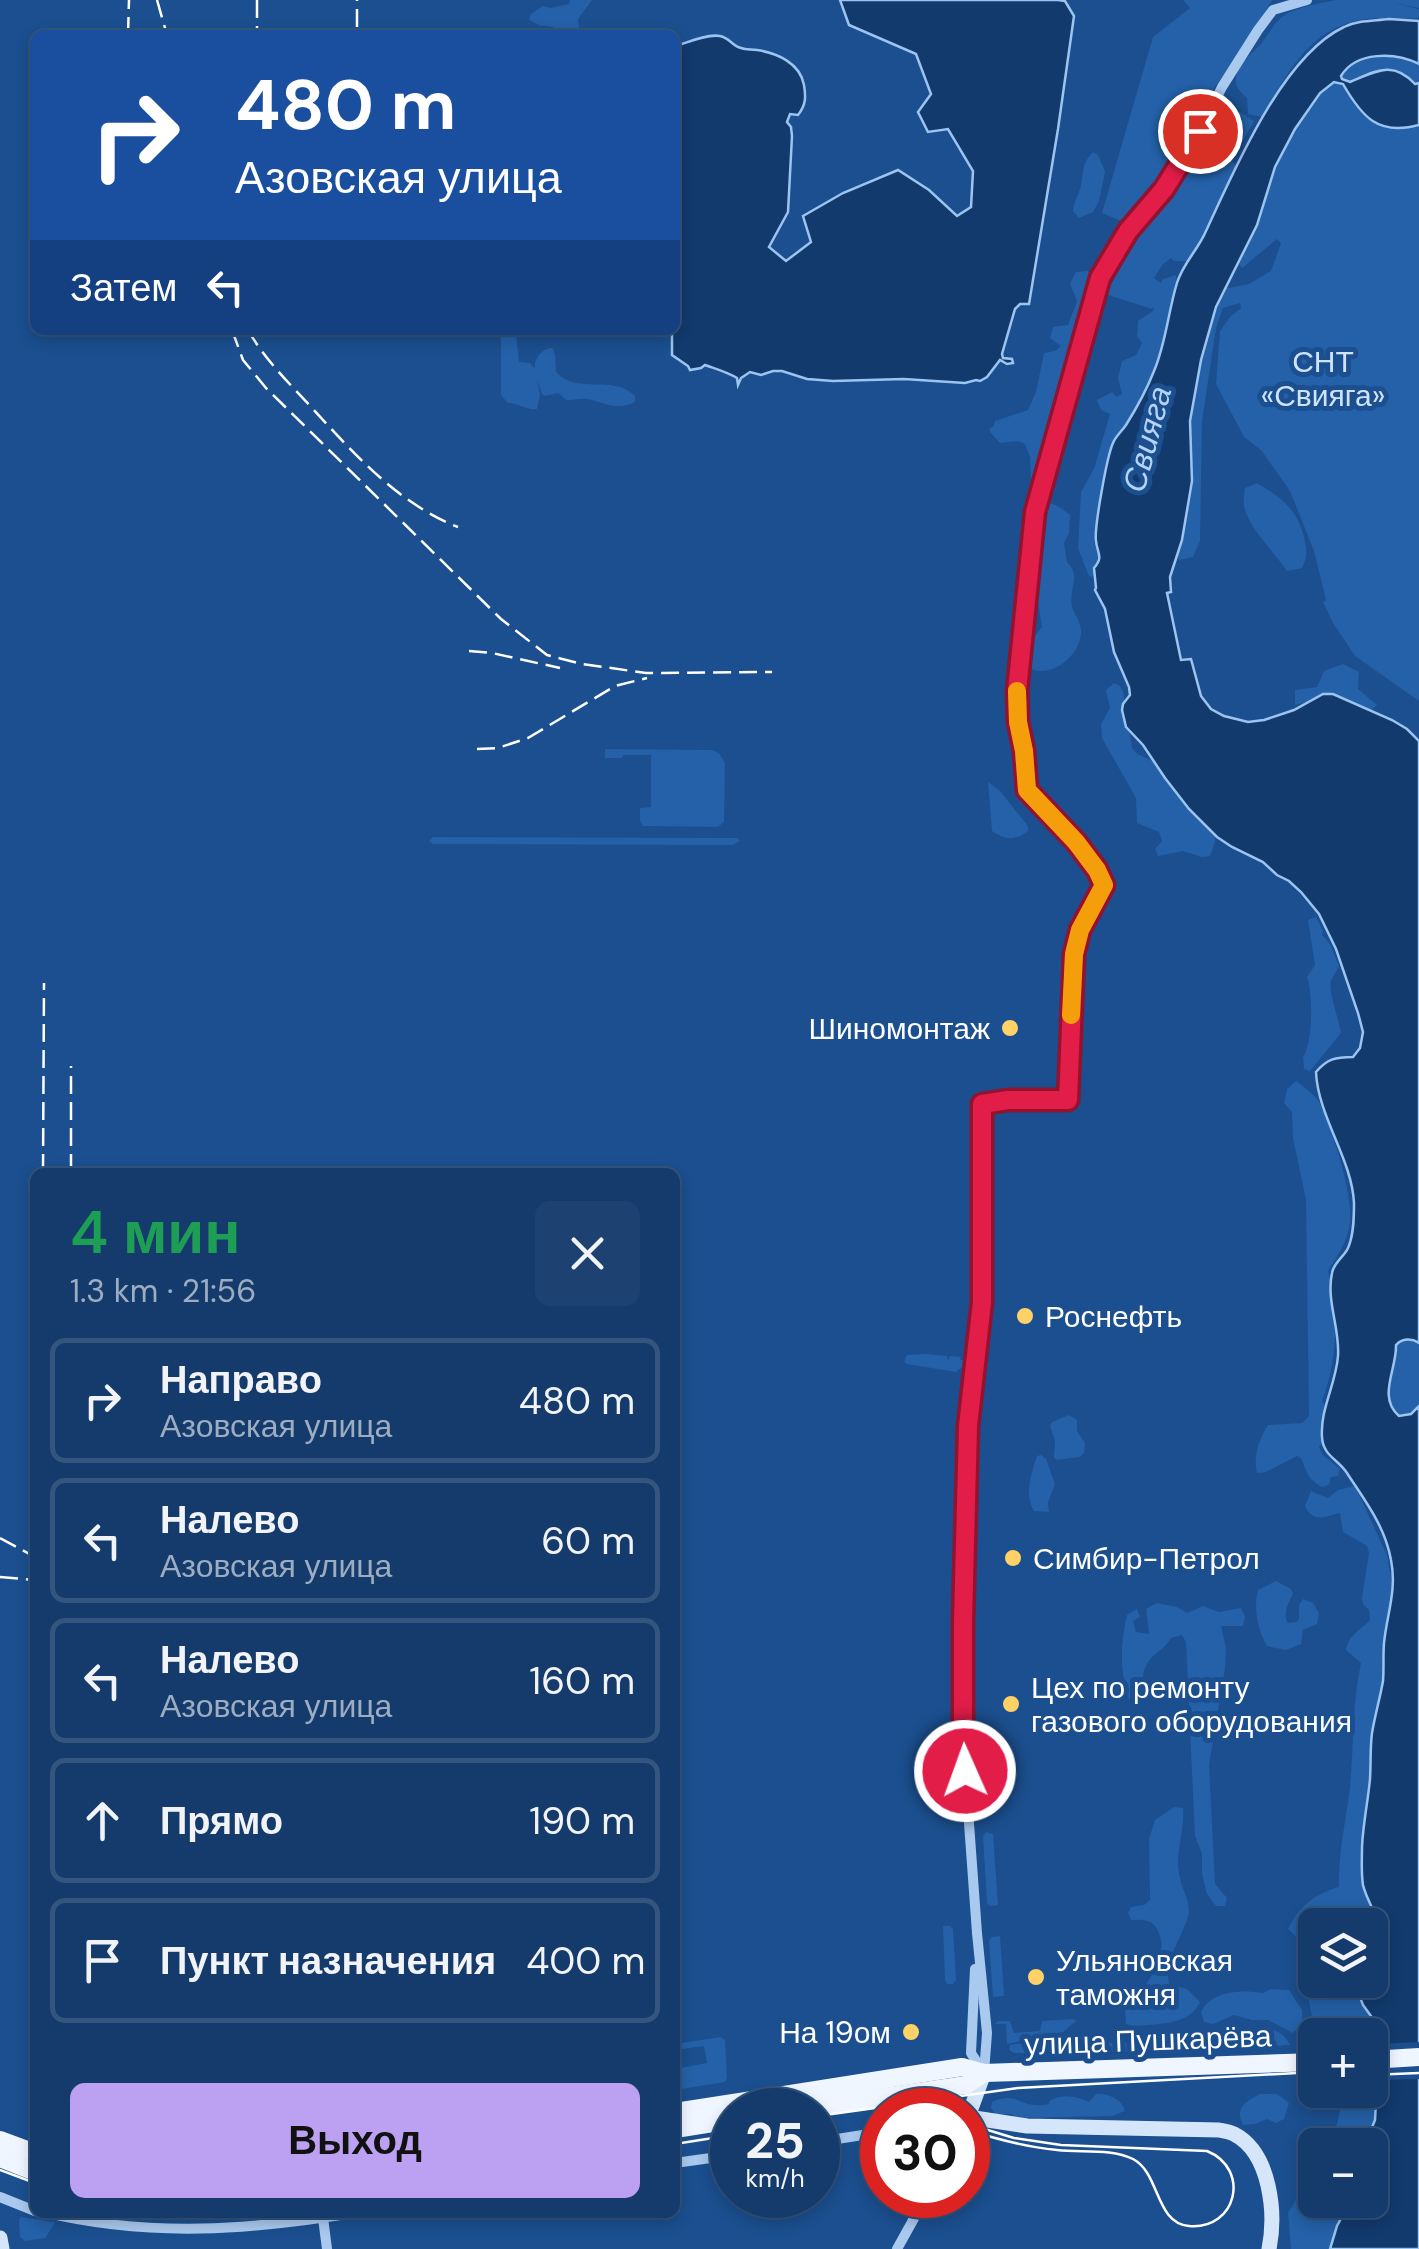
<!DOCTYPE html>
<html lang="ru">
<meta charset="utf-8">
<style>
:root{--surface:#143b6b;--page:#1d4271;--text:#f1f3f6;--muted:#9dadc1;--line:#33557e;--accent:#bca0f2}
body{margin:0;font-family:"DM Sans",sans-serif;background:var(--page);color:var(--text);height:100vh;display:flex;flex-direction:column;font-size:38px;white-space:nowrap}
*{box-sizing:border-box;margin:0}
p{font-size:32px;color:var(--muted)}
.icon{flex:none;width:55px;height:55px;fill:none;stroke:currentColor;stroke-width:2;stroke-linecap:round;stroke-linejoin:round}
.map{position:relative;flex:1;overflow:hidden}
.sheet{position:absolute;left:30px;top:1168px;width:650px;height:1050px;display:flex;flex-direction:column;background:var(--surface);border-radius:15px;box-shadow:0 5px 15px #0003,0 0 0 2px var(--line)}
.sheet>*{flex:none}
.banner{position:absolute;left:30px;top:30px;width:650px;height:305px;border-radius:15px;box-shadow:0 5px 15px #0003,0 0 0 2px var(--line);background:#1a4fa0;color:#fff;overflow:hidden}
.tools{position:absolute;left:1298px;top:1908px;display:grid;gap:20px}
.tools a{display:grid;place-items:center;width:90px;height:90px;border-radius:15px;background:var(--surface);box-shadow:0 5px 15px #0003,0 0 0 2px var(--line);font-size:50px}
.speed{position:absolute;left:710px;top:2088px;display:flex;gap:20px;font-size:50px;font-weight:700;text-align:center}
.speed>*{display:grid;place-content:center;width:130px;height:130px;border-radius:50%;background:var(--surface);box-shadow:0 5px 15px #0003,0 0 0 2px var(--line);line-height:1}
.speed small{font-size:25px;font-weight:400}
.speed .limit{border:15px solid #d22;background:#fff;color:#111}
.pin{position:absolute;display:grid;place-items:center;width:85px;height:85px;color:#fff;margin:-42px;border:5px solid #fff;border-radius:50%;box-shadow:0 2px 10px #0007}
.me{position:absolute;width:110px;margin:-55px;rotate:358deg;stroke-linejoin:round;filter:drop-shadow(0 0 8px #0008)}
.turn{display:flex;align-items:center;gap:35px;height:210px;padding:0 40px;font-size:45px}
.turn .icon{width:130px;height:130px;stroke-width:2.5}
.turn b{display:block;font-size:70px;line-height:85px}
.then{display:flex;align-items:center;height:95px;padding:0 40px;background:#0003;gap:20px;font-size:38px}
.round{display:grid;place-items:center;flex:none;width:105px;height:105px;border-radius:15px;background:var(--page)}
.headline{display:flex;align-items:center;justify-content:space-between;height:170px;padding:0 40px}
h1{font-size:60px;font-weight:600;line-height:75px;color:#1e9e55}
.button{display:flex;gap:20px;margin-top:auto;padding:20px 40px}
.button a{flex:1;height:115px;border-radius:15px;background:var(--accent);color:#111;font-size:40px;font-weight:600;line-height:115px;text-align:center}
ul{padding:0;list-style:none}
li{display:flex;align-items:center;gap:30px;height:125px;margin:0 20px 15px;padding:0 20px;border:5px solid var(--line);border-radius:15px}
li div{flex:1}
li b{display:block;font-size:38px}
li em{font-style:normal}
.map>svg:first-child{display:block}
</style>
<div class="map">
<svg width="1419" height="2249" viewBox="0 0 1419 2249">
<rect width="100%" height="100%" fill="#1b4f8f"/>
<g fill="#2461a8" fill-rule="evenodd">
<path d="M570 0H592L578 19 580 35H553L554 27 539 25 529 20 531 14 543 6 551 8 569 4Z"/>
<path d="M1183 0H1272L1244 49 1214 88 1203 117 1169 173 1128 224 1102 213 1153 37 1190 8Z"/>
<path d="M1336 0H1419V8L1393 3 1419 9V18C1397 20 1376 16 1355 21 1307 32 1284 79 1262 117L1248 114 1247 98C1242 93 1235 88 1236 79 1237 62 1255 53 1263 41 1272 30 1276 18 1290 12 1304 6 1321 3 1336 0Z"/>
<path d="M1391 55 1419 64V83L1415 84C1388 65 1379 70 1350 82L1342 79 1341 76C1352 58 1371 57 1391 55Z"/>
<path d="M1334 82 1343 84C1362 117 1378 136 1419 125V701L1355 656 1333 623 1323 602 1326 600 1314 551 1290 491 1261 450 1244 437 1216 384 1220 331 1230 317 1241 308 1240 303 1223 308 1216 328 1202 421 1200 541 1193 557 1179 560 1178 556 1192 481 1190 421 1201 360 1223 289 1249 284 1271 271 1281 243 1277 239 1242 268 1239 264 1257 225 1275 167 1295 129 1320 93Z"/>
<path d="M1224 102 1254 121 1232 160 1243 177 1195 261H1174L1171 258 1163 264 1154 278 1161 283 1163 279 1176 275 1179 303 1162 360 1113 452 1094 542 1098 554 1095 575 1091 577 1088 574 1078 548 1081 492 1094 469 1110 414 1101 410 1097 400 1112 392 1116 397 1122 394 1118 378 1122 361 1136 355 1142 343 1137 336 1138 321 1153 311 1154 306 1152 309 1102 293 1108 274 1130 238 1136 235 1167 198Z"/>
<path d="M1093 152 1098 155 1105 172 1099 201 1093 212 1079 218 1073 211C1074 201 1079 194 1081 185 1084 170 1082 163 1093 152Z"/>
<path d="M1088 271 1095 288 1036 484 1031 481 1030 457 1025 444 1018 441 1000 443 990 432V428L994 426 995 421 1028 410 1036 392 1044 353 1055 351 1061 346 1050 338 1053 327 1068 325 1077 301 1070 284 1076 272Z"/>
<path d="M501 330H513L516 333 519 362 530 363 535 369C533 360 542 347 553 348L555 355 556 372C579 396 611 373 635 396V402C618 410 609 405 592 400 584 397 574 400 566 400L558 393 545 396 542 394 537 379 540 395 537 409C529 411 518 403 508 403L501 395Z"/>
<path d="M1257 483C1281 497 1297 509 1304 537 1307 550 1308 555 1302 568L1287 571C1275 553 1246 525 1244 505 1243 503 1245 489 1245 488Z"/>
<path d="M1043 502C1054 503 1062 508 1070 515L1069 533 1064 543 1067 562C1082 576 1068 590 1072 606 1074 614 1080 621 1081 629 1083 655 1050 681 1027 667L1030 642 1042 627 1036 590 1039 570 1036 537 1038 514Z"/>
<path d="M1343 664 1359 672 1358 689 1377 705 1371 710 1345 708 1317 699 1295 705V690L1317 687 1324 671Z"/>
<path d="M1114 683 1120 686 1123 691 1132 748 1137 754 1160 764 1214 827 1215 842 1210 856 1202 857 1183 851 1158 856 1155 849 1162 841 1159 832 1137 823 1136 798 1102 738 1101 724 1110 708 1106 690Z"/>
<path d="M605 749 712 750 719 753 725 763 724 822 718 827 643 826 640 821V808L651 807V755H623L622 758H605Z"/>
<path d="M988 782 1000 791 1028 826V831C1016 841 1004 840 992 831Z"/>
<path d="M433 837 737 838 740 841 733 845 433 844 429 841Z"/>
<path d="M1316 917 1323 931 1322 935 1330 944 1339 966C1337 971 1333 976 1331 981 1328 991 1339 1020 1341 1033L1310 1071 1304 1069 1303 1057C1313 1043 1313 994 1307 977L1315 965 1308 920Z"/>
<path d="M1296 1081C1304 1087 1314 1094 1319 1102 1332 1129 1353 1193 1350 1222 1348 1241 1338 1255 1328 1271 1339 1312 1338 1360 1322 1401L1333 1420 1328 1437 1319 1447 1323 1455 1340 1469 1338 1476 1331 1477 1329 1485 1322 1487C1307 1479 1307 1472 1301 1458L1297 1456 1266 1472 1257 1473C1253 1456 1259 1439 1268 1425L1302 1423 1309 1416 1306 1200 1293 1138 1292 1112 1284 1103 1287 1089Z"/>
<path d="M1402 1340H1412L1419 1343V1406L1411 1414 1399 1416C1378 1396 1397 1370 1396 1345Z"/>
<path d="M924 1354 947 1356 948 1361 950 1356 961 1357 960 1360H964L963 1366 956 1372 907 1364 904 1362 907 1355Z"/>
<path d="M1069 1415 1077 1420V1431L1085 1443 1084 1453 1080 1457 1057 1460 1054 1457 1055 1441 1050 1426 1052 1422Z"/>
<path d="M1041 1455 1046 1459 1055 1484 1048 1502 1049 1512 1034 1511C1024 1494 1031 1474 1037 1456Z"/>
<path d="M1355 1486 1387 1555 1392 1584 1387 1936 1369 2010 1379 2025 1376 2037 1370 2042V2035H1315V2039L1310 2037 1313 2021 1296 1937 1288 1929C1299 1906 1315 1894 1339 1887 1338 1852 1346 1821 1350 1787 1354 1745 1352 1703 1361 1663L1346 1650C1349 1634 1360 1631 1370 1620L1369 1610 1363 1604 1362 1598 1369 1553 1367 1546 1343 1532 1340 1513C1327 1516 1313 1524 1305 1506L1311 1491 1328 1498 1338 1490ZM1315 1925H1370V1980H1315Z"/>
<path d="M1276 1581 1291 1589 1293 1594C1289 1602 1282 1614 1288 1623L1296 1622 1299 1619V1605L1303 1599 1313 1603 1319 1613 1317 1624 1303 1630 1301 1644 1286 1650 1267 1646C1258 1631 1253 1608 1258 1590Z"/>
<path d="M1157 1603 1177 1607 1187 1613 1203 1606 1219 1612 1241 1608 1245 1617 1243 1626H1221L1226 1648 1225 1668 1209 1765 1215 1884 1227 1898 1225 1906H1216L1207 1894 1202 1874V1854L1195 1836 1186 1642 1182 1635 1171 1638C1165 1649 1155 1652 1148 1662 1142 1671 1142 1684 1141 1695L1131 1703C1119 1675 1120 1644 1127 1615L1137 1609 1140 1617 1133 1621 1136 1632 1149 1634 1146 1609Z"/>
<path d="M1174 1807 1183 1808C1185 1832 1174 1854 1180 1878 1182 1891 1192 1903 1188 1917 1181 1939 1164 1960 1169 1984L1187 1989 1200 2002C1190 2026 1155 2024 1133 2026L1126 2024 1125 2007C1144 1991 1171 1956 1158 1931 1156 1926 1152 1922 1147 1921 1142 1919 1136 1920 1131 1920L1128 1913 1131 1907 1144 1905 1150 1900 1149 1839 1155 1820Z"/>
<path d="M986 1832 993 1834 998 1905 990 1906 987 1903 983 1836Z"/>
<path d="M943 1926H950L953 1929 956 1980 953 1984H947L945 1980Z"/>
<path d="M1000 1936 1004 1996 993 1997 989 1941 992 1937Z"/>
<path d="M1271 1989 1289 1990 1302 2010V2023L1293 2033 1268 2020H1252L1234 2015 1213 2024 1204 2022 1201 2012C1212 1990 1242 1990 1263 1993Z"/>
<path d="M1073 2019 1076 2021 1063 2032 1007 2044 1006 2024H995L998 2021H1010L1014 2033 1040 2031 1042 2021Z"/>
<path d="M1260 2028C1274 2029 1284 2032 1290 2045L1138 2052 1014 2053 1009 2050 1010 2045 1050 2039 1080 2043H1119Z"/>
<path d="M721 2037 725 2040 727 2078 725 2082 675 2090V2069L707 2063 704 2046 675 2050V2044Z"/>
<path d="M1359 2091 1372 2095C1383 2112 1369 2128 1365 2145H1332L1344 2094Z"/>
<path d="M1096 2094C1107 2093 1123 2099 1125 2111L1112 2116 1020 2118 1010 2114H995L991 2108 992 2102C1017 2091 1020 2107 1041 2105 1056 2104 1042 2103 1056 2098 1067 2094 1079 2097 1089 2102Z"/>
<path d="M1260 2094H1277L1289 2103 1284 2119 1276 2123 1267 2119 1255 2124 1243 2125C1234 2108 1246 2101 1260 2094Z"/>
<path d="M1315 2185V2200H1351L1337 2226 1330 2249H1291L1288 2213 1296 2200 1310 2195Z"/>
<path d="M21 2217 54 2222 55 2223 45 2238 25 2241 20 2237 19 2220Z"/>
</g>
<g fill="#123a6d" stroke="#9cc4f0" stroke-width="2.5">
<path d="M840 0H1058L1065 1 1074 16 1058 129 1029 304H1020L1015 309 1002 354 1003 358 1012 359 1013 363 1007 364 1000 360 987 377 980 381 976 380 965 383 904 379 833 381 807 379 782 371H773L761 375 750 372 741 378 738 385 737 378C727 372 716 369 705 365L701 368 690 370 688 366 672 355V330H675V284L678 281C671 268 679 252 675 239V40L682 44C693 40 709 34 720 36 730 38 732 46 741 48 746 50 751 49 757 50 777 53 800 63 804 85 806 97 806 105 798 115L790 114 787 122 791 127 792 136 788 212 769 247 786 261 811 242 803 216 843 193 898 170 929 190 957 216 971 207 973 171 948 129 928 132 918 112 931 94 916 54 849 25Z"/>
<path d="M1389 19 1419 21V64C1395 52 1356 51 1341 76L1342 79 1350 82C1376 71 1393 60 1415 84L1419 83V125C1378 136 1362 117 1343 84L1334 82 1320 93 1295 129 1275 167 1257 225 1216 307 1201 360 1190 421 1192 481 1182 540 1170 577 1171 592 1167 593 1181 660 1191 659 1201 696 1211 709 1224 716 1248 722 1264 720 1294 710 1323 694H1333L1392 720 1407 729 1419 741V1343C1412 1338 1402 1338 1396 1345 1397 1369 1377 1397 1399 1416L1411 1414 1419 1406V2249H1330L1337 2226 1351 2200H1370V2145H1365L1375 2120 1376 2102 1384 2084 1376 2023 1363 2005 1356 1987 1358 1984C1367 1984 1370 1981 1377 1975 1405 1951 1369 1912 1363 1885 1361 1873 1362 1859 1362 1847 1363 1824 1368 1801 1370 1779 1371 1763 1370 1748 1372 1733 1375 1715 1380 1698 1383 1681 1384 1668 1383 1655 1384 1643 1387 1614 1397 1590 1391 1560 1385 1526 1365 1501 1347 1473 1338 1459 1323 1456 1322 1437 1320 1409 1336 1384 1338 1356 1340 1328 1326 1301 1332 1273 1334 1262 1344 1257 1348 1248 1354 1235 1354 1216 1354 1203 1352 1159 1318 1117 1316 1072 1327 1059 1335 1057 1353 1057L1360 1048 1363 1032 1358 1013 1336 949 1319 914 1301 892 1289 881 1277 875 1263 862 1232 847 1217 837 1189 809 1165 778 1143 745 1126 727 1122 710 1123 704 1130 695 1129 687 1114 652 1105 609 1095 590 1096 588 1094 568C1104 557 1097 553 1096 541 1094 528 1107 456 1113 443 1115 437 1122 431 1126 425 1136 409 1147 389 1154 371 1166 343 1168 312 1177 283 1183 263 1198 250 1206 231 1234 171 1282 56 1344 27 1358 20 1374 21 1389 19Z"/>
</g>
<path fill="#1b4f8f" d="M1419 2042V2079L1379 2080 1375 2044Z"/>
<g fill="none" stroke-linecap="round" stroke-linejoin="round">
<g stroke="#a9c9ee" stroke-width="10">
<path d="M975 1969 971 2053 984 2073"/>
<path d="M984 2073 987 2033 977 1933 963 1741V1621L967 1426 982 1302V1104L1008 1100 1068 1099 1074 954 1080 930 1104 885 1097 870 1076 842 1027 790 1024 751 1018 722 1017 691 1035 512 1100 278 1128 231 1164 189 1200 131 1222 87 1258 30 1273 10 1307 0"/>
<path d="M818 2142 882 2132"/>
<path d="M675 2163 732 2155"/>
<path d="M0 2197 35 2211"/>
<path d="M43 2212C150 2238 252 2230 359 2212"/>
<path d="M323 2218 327 2249"/>
<path d="M897 2249 927 2195"/>
</g>
<g stroke="#d6e6fa" stroke-width="15">
<path d="M984 2073 968 2117 1027 2126 1219 2130C1224 2131 1230 2132 1234 2134 1271 2153 1276 2214 1269 2249"/>
<path d="M0 2238 2 2249"/>
</g>
<g stroke="#f0f6ff" stroke-width="18">
<path d="M1370 2060 1419 2057"/>
<path d="M796 2110 966 2085 984 2073"/>
<path d="M675 2112 962 2067 984 2073 1315 2062"/>
<path d="M675 2129 732 2120"/>
<path d="M0 2140 35 2153"/>
<path d="M0 2158 35 2172"/>
</g>
<g stroke="#fff" stroke-width="2.5">
<path d="M1370 2075 1419 2073"/>
<path d="M818 2116 1018 2088 1315 2072"/>
<path d="M968 2124 1014 2138 1061 2145 1207 2151C1251 2169 1237 2230 1189 2226 1155 2223 1160 2173 1133 2159 1111 2148 1081 2153 1057 2150 1027 2147 996 2139 968 2130"/>
<path d="M675 2144 732 2135"/>
<path d="M0 2170 35 2183"/>
<path d="M177 2212H220"/>
</g>
<g stroke="#fff" stroke-width="2.5" stroke-dasharray="18 8" stroke-linecap="butt">
<path d="M157 0 167 35"/>
<path d="M257 0V35"/>
<path d="M357 27V0"/>
<path d="M235 34V35"/>
<path d="M128 35 129 0"/>
<path d="M232 330 243 360 266 388 501 619 547 655 582 664 646 673 772 672"/>
<path d="M248 330C265 360 290 384 313 409 355 455 399 504 458 527"/>
<path d="M469 651 492 653 560 668"/>
<path d="M477 749 498 748 528 738 615 686 647 678"/>
<path d="M43 1172 44 983"/>
<path d="M71 1172V1066"/>
<path d="M0 1538 35 1557"/>
<path d="M0 1577 35 1580"/>
</g>
</g>
<g fill="none" stroke-linecap="round" stroke-linejoin="round">
<g stroke="#92132f" stroke-width="25">
<path id="route" d="M965 1771 963 1741V1621L968 1426 982 1302V1104L1008 1100H1068L1074 954 1080 930 1104 885 1097 870 1076 842 1027 790 1024 751 1018 722 1017 691 1035 512 1100 278 1128 231 1164 189 1200 131"/>
</g>
<use href="#route" stroke="#e11d48" stroke-width="18"/>
<path stroke="#f59e0b" stroke-width="18" d="M1017 691 1018 722 1024 751 1027 790 1076 842 1097 870 1104 885 1080 930 1074 954 1071 1015"/>
</g>
<g fill="#ffd166" stroke="#1b4f8f" stroke-width="4">
<circle cx="1010" cy="1028" r="10"/>
<circle cx="1025" cy="1316" r="10"/>
<circle cx="1013" cy="1558" r="10"/>
<circle cx="1011" cy="1704" r="10"/>
<circle cx="1036" cy="1977" r="10"/>
<circle cx="911" cy="2032" r="10"/>
</g>
<g text-anchor="middle" dominant-baseline="central" stroke-width="10" stroke-linejoin="round" paint-order="stroke">
<g font-size="30" fill="#cfe3fa" stroke="#1b4f8f">
<text x="1323" y="361">СНТ<tspan x="1323" dy="34">«Свияга»</tspan></text>
</g>
<g font-size="30" fill="#fff" stroke="#1b4f8f" text-anchor="start">
<text x="990" y="1028" text-anchor="end">Шиномонтаж</text>
<text x="1045" y="1316">Роснефть</text>
<text x="1033" y="1558">Симбир-Петрол</text>
<text x="1031" y="1687">Цех по ремонту<tspan x="1031" dy="34">газового оборудования</tspan></text>
<text x="1056" y="1960">Ульяновская<tspan x="1056" dy="34">таможня</tspan></text>
<text x="891" y="2032" text-anchor="end">На 19ом</text>
</g>
<g font-size="30" fill="#fff" stroke="#1b4f8f">
<text transform="translate(1148 2040) rotate(-2)">улица Пушкарёва</text>
</g>
<g font-size="32" font-style="italic" fill="#b5d3f5" stroke="#1b4f8f">
<text transform="translate(1147 439) rotate(-75)">Свияга</text>
</g>
</g>
</svg>
<div class="tools">
<a><svg class="icon" aria-label="layers" viewBox="0 0 24 24"><path d="M12 4l9 5-9 5-9-5zM3 14l9 5 9-5"/></svg></a>
<a>+</a>
<a>−</a>
</div>
<div class="speed"><div>25<small>km/h</small></div><div class="limit">30</div></div>
<div class="pin" style="left:1200px;top:131px;background:#d93025"><svg class="icon" aria-label="arrive" viewBox="0 0 24 24"><path d="M6 21V4h12l-3 4 3 4H6"/></svg></div>
<svg class="me" style="left:965px;top:1771px" viewBox="-20 -20 40 40"><circle r="17" fill="#e11d48" stroke="#fff" stroke-width="3"/><path d="M0-11L8 9 0 5-8 9z" fill="#fff"/></svg>
<div class="banner">
<div class="turn"><svg class="icon" aria-label="right" viewBox="0 0 24 24"><path d="M7 20v-9h11M14 6l5 5-5 5"/></svg><div><b>480 m</b>Азовская улица</div></div>
<div class="then">Затем<svg class="icon" aria-label="left" viewBox="0 0 24 24"><path d="M17 20v-9H6M10 6l-5 5 5 5"/></svg></div>
</div>
<section class="sheet">
<div class="headline"><div><h1>4 мин</h1><p>1.3 km · 21:56</p></div><a class="round"><svg class="icon" aria-label="close" viewBox="0 0 24 24"><path d="M6 6l12 12M18 6L6 18"/></svg></a></div>
<ul>
<li><svg class="icon" aria-label="right" viewBox="0 0 24 24"><path d="M7 20v-9h11M14 6l5 5-5 5"/></svg><div><b>Направо</b><p>Азовская улица</p></div><em>480 m</em></li>
<li><svg class="icon" aria-label="left" viewBox="0 0 24 24"><path d="M17 20v-9H6M10 6l-5 5 5 5"/></svg><div><b>Налево</b><p>Азовская улица</p></div><em>60 m</em></li>
<li><svg class="icon" aria-label="left" viewBox="0 0 24 24"><path d="M17 20v-9H6M10 6l-5 5 5 5"/></svg><div><b>Налево</b><p>Азовская улица</p></div><em>160 m</em></li>
<li><svg class="icon" aria-label="ahead" viewBox="0 0 24 24"><path d="M12 20V5M6 11l6-6 6 6"/></svg><div><b>Прямо</b></div><em>190 m</em></li>
<li><svg class="icon" aria-label="arrive" viewBox="0 0 24 24"><path d="M6 21V4h12l-3 4 3 4H6"/></svg><div><b>Пункт назначения</b></div><em>400 m</em></li>
</ul>
<div class="button"><a>Выход</a></div>
</section>
</div>
